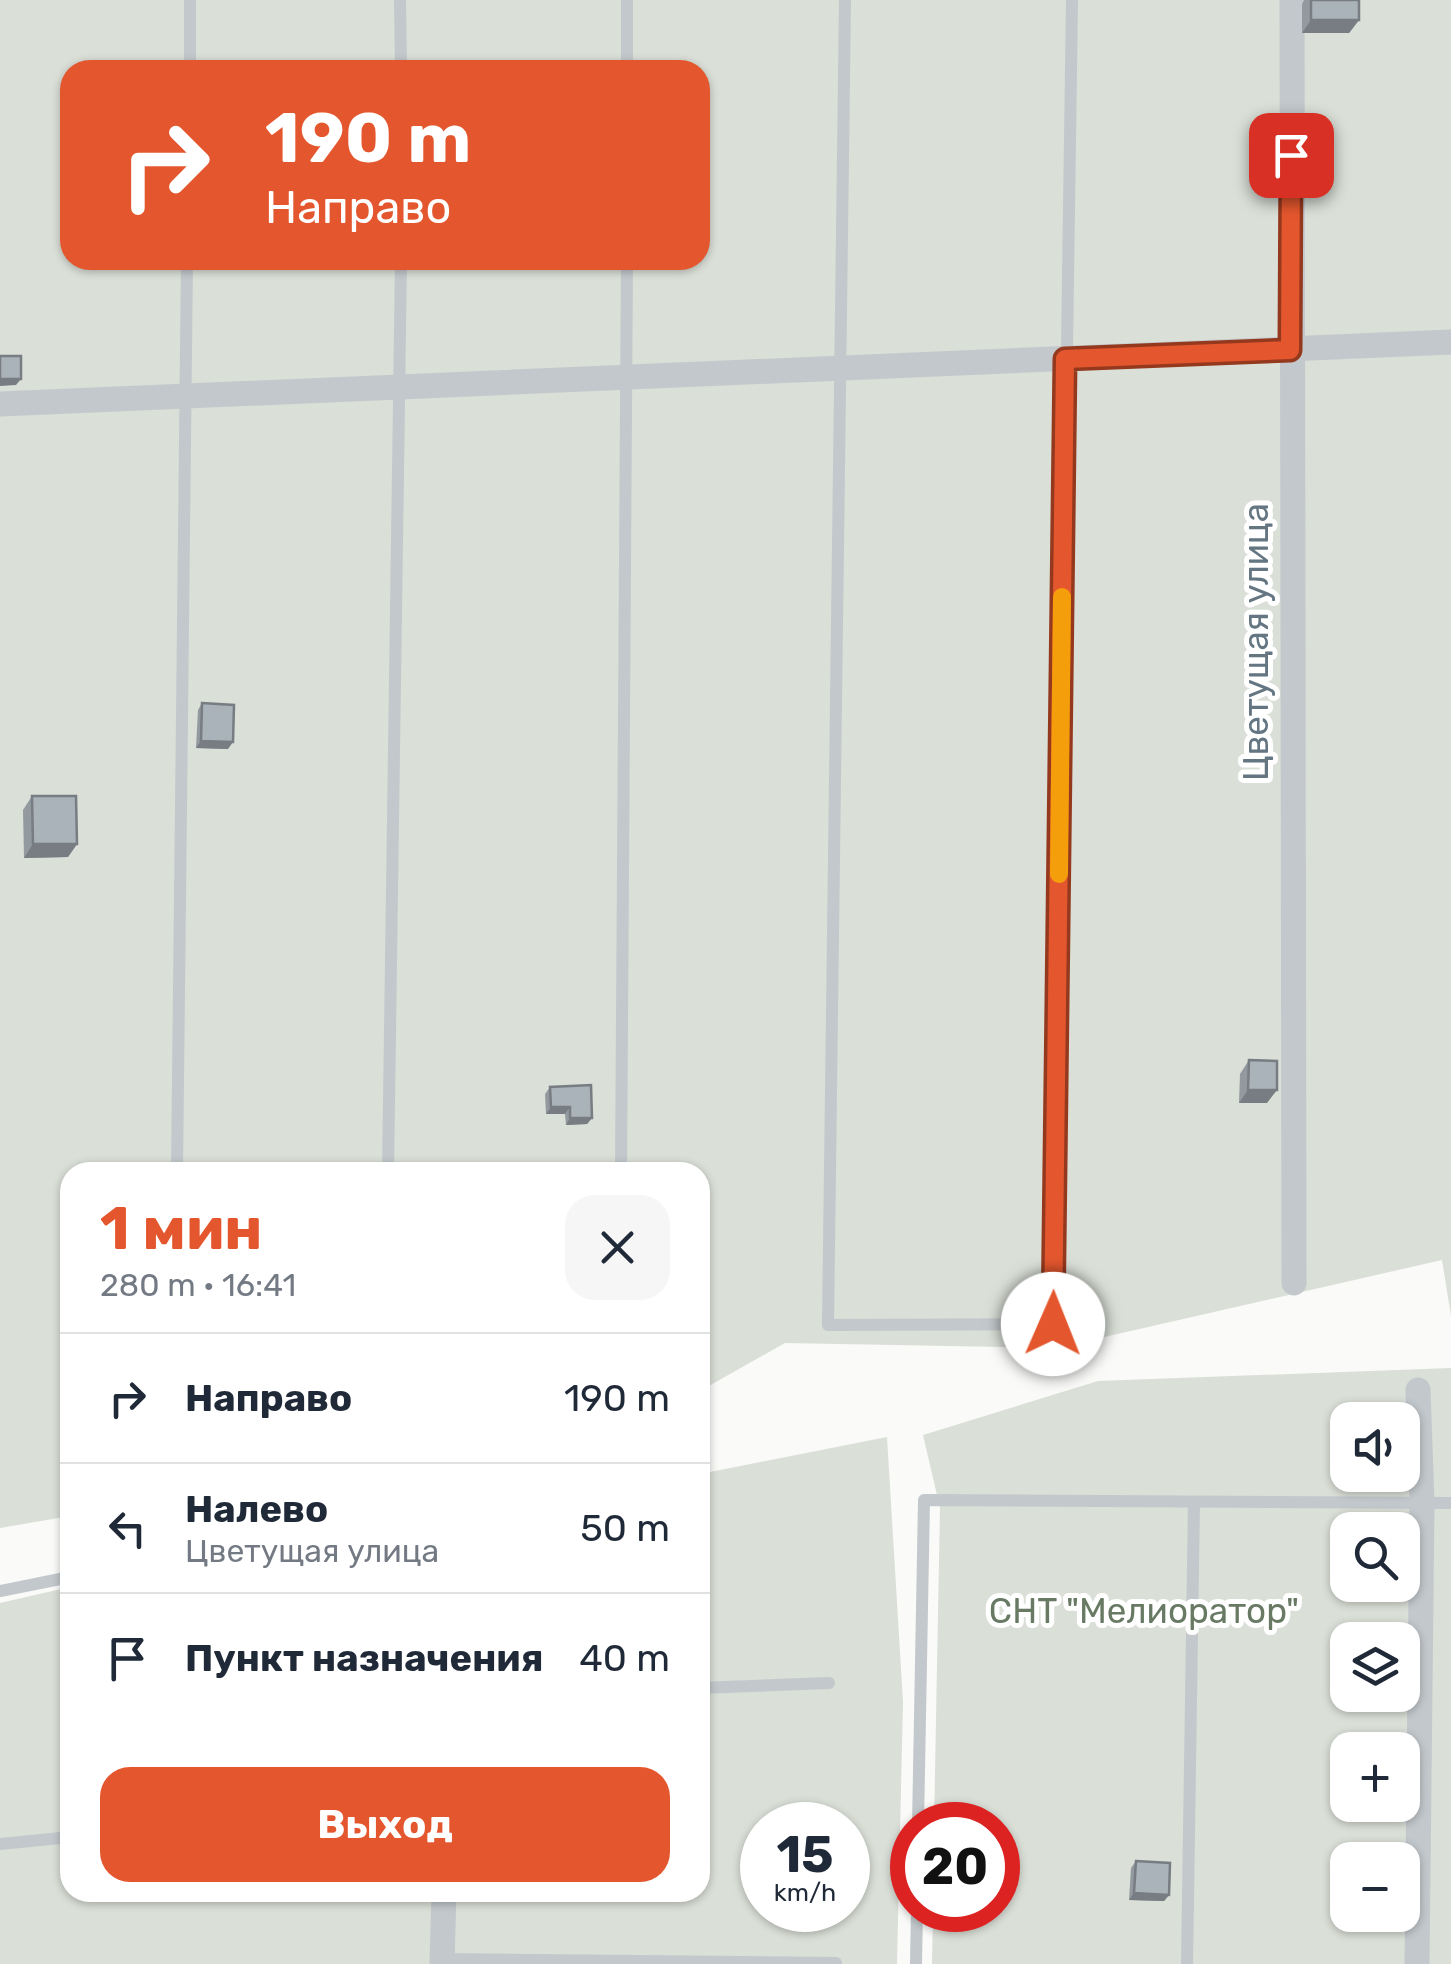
<!DOCTYPE html>
<html lang="ru">
<meta charset="utf-8">
<style>
:root{--surface:#fff;--page:#f6f6f7;--text:#1f2937;--muted:#747a83;--line:#e0e1e3;--accent:#e4572e}
body{margin:0;font-family:Rubik,sans-serif;background:var(--page);color:var(--text);height:100vh;display:flex;flex-direction:column;font-size:38px;white-space:nowrap}
*{box-sizing:border-box;margin:0}
p{font-size:32px;color:var(--muted)}
.icon{flex:none;width:55px;height:55px;fill:none;stroke:currentColor;stroke-width:2;stroke-linecap:round;stroke-linejoin:round}
.map{position:relative;flex:1;overflow:hidden}
.side{position:absolute;left:60px;top:1162px;width:650px;height:740px;display:flex;flex-direction:column;background:var(--surface);border-radius:30px;box-shadow:0 2px 8px #0004}
.side>*{flex:none}
.top-card{position:absolute;left:60px;top:60px;width:650px;height:210px;border-radius:30px;box-shadow:0 2px 8px #0004;background:#e4572e;color:#fff;overflow:hidden}
.fabs{position:absolute;left:1330px;top:1402px;display:grid;gap:20px}
.fabs a{display:grid;place-items:center;width:90px;height:90px;border-radius:20px;background:var(--surface);box-shadow:0 2px 8px #0004;font-size:50px}
.speed{position:absolute;left:740px;top:1802px;display:flex;gap:20px;font-size:50px;font-weight:700;text-align:center}
.speed>*{display:grid;place-content:center;width:130px;height:130px;border-radius:50%;background:var(--surface);box-shadow:0 2px 8px #0004;line-height:1}
.speed small{font-size:25px;font-weight:400}
.speed .limit{border:15px solid #d22;background:#fff;color:#111}
.pin{position:absolute;display:grid;place-items:center;width:85px;height:85px;color:#fff;margin:-42px;border-radius:20px;box-shadow:0 5px 15px #0006}
.me{position:absolute;width:110px;margin:-55px;rotate:1deg;stroke-linejoin:round;filter:drop-shadow(0 0 8px #0008)}
.turn{display:flex;align-items:center;gap:35px;height:210px;padding:0 40px;font-size:45px}
.turn .icon{width:130px;height:130px;stroke-width:2.5}
.turn b{display:block;font-size:70px;line-height:85px}
.round{display:grid;place-items:center;flex:none;width:105px;height:105px;border-radius:30px;background:var(--page)}
.summary{display:flex;align-items:center;justify-content:space-between;height:170px;padding:0 40px}
h1{font-size:60px;font-weight:700;line-height:75px;color:var(--accent)}
.button{display:flex;gap:20px;margin-top:auto;padding:20px 40px}
.button a{flex:1;height:115px;border-radius:30px;background:var(--accent);color:#fff;font-size:40px;font-weight:700;line-height:115px;text-align:center}
ul{padding:0;list-style:none}
li{display:flex;align-items:center;gap:30px;height:130px;padding:0 40px;border-top:2px solid var(--line)}
li div{flex:1}
li b{display:block;font-size:38px}
li em{font-style:normal}
.map>svg:first-child{display:block}
</style>
<div class="map">
<svg width="1451" height="1964" viewBox="0 0 1451 1964">
<rect width="100%" height="100%" fill="#fafaf8"/>
<g fill="#dadfd7" fill-rule="evenodd">
<path d="M0 0H1451V1316L1442 1260 1056 1348 785 1343 700 1391V1172H70V1516L0 1528ZM70 70H700V260H70Z"/>
<path d="M1451 1368V1964H932L933 1910H998V1825H934L940 1508 923 1435 1098 1381ZM1348 1420H1402V1475H1348ZM1348 1530H1402V1585H1348ZM1348 1640H1402V1695H1348ZM1348 1750H1402V1805H1348ZM1348 1860H1402V1915H1348Z"/>
<path d="M887 1437 903 1702 897 1964H0V1603L70 1587V1892H700V1474ZM762 1825H848V1910H762Z"/>
</g>
<g fill="none" stroke-linecap="round" stroke-linejoin="round">
<g stroke="#c3c8cc" stroke-width="12">
<path d="M400 0 401 70"/>
<path d="M627 0V70"/>
<path d="M845 0 828 1325 1053 1324 1072 0"/>
<path d="M190 70V0"/>
<path d="M177 1172 187 260"/>
<path d="M388 1172 401 260"/>
<path d="M621 1172 627 260"/>
<path d="M0 1591 70 1577"/>
<path d="M700 1688 829 1683"/>
<path d="M918 1825 924 1500 1451 1503"/>
<path d="M0 1844 70 1837"/>
<path d="M442 1959 836 1963"/>
<path d="M916 1964 917 1910"/>
<path d="M1187 1964 1194 1502"/>
</g>
<g stroke="#c3c8cc" stroke-width="25">
<path d="M1292 0 1294 1283"/>
<path d="M0 404 1451 342"/>
<path d="M442 1964 444 1892"/>
<path d="M1417 1964 1422 1503 1418 1390"/>
</g>
</g>
<g fill="#929a9f">
<path d="M1304 0H1359V20L1349 33H1302V4Z"/>
<path d="M202 703 228 749 196 748 198 710Z"/>
<path d="M32 796 77 844 68 857 24 858 23 810Z"/>
<path d="M1249 1060 1267 1103H1239L1240 1074Z"/>
<path d="M550 1087 592 1118 587 1124 566 1125 565 1114H546L545 1094Z"/>
<path d="M1136 1861 1169 1895 1164 1901 1129 1900 1131 1868Z"/>
</g>
<g fill="#777d82">
<path d="M1311 20H1359L1349 33H1302Z"/>
<path d="M0 379H21L16 385 0 386Z"/>
<path d="M201 741 233 742 228 749 196 748Z"/>
<path d="M33 844H77L68 857 24 858Z"/>
<path d="M1248 1090H1277L1267 1103H1239Z"/>
<path d="M551 1107H570L565 1114H546Z"/>
<path d="M570 1118H592L587 1124 566 1125Z"/>
<path d="M1134 1893 1169 1895 1164 1901 1129 1900Z"/>
</g>
<g fill="#aab3b9" stroke="#777d82" stroke-width="2.5">
<rect x="1311" y="0" width="48" height="20"/>
<rect x="0" y="356" width="21" height="23"/>
<path d="M202 703 234 705 233 742 201 741Z"/>
<path d="M32 796H76L77 844H33Z"/>
<path d="M1249 1060 1277 1061V1090H1248Z"/>
<path d="M591 1085 592 1118H570V1107H551L550 1087Z"/>
<path d="M559 1170V1172H511Z"/>
<path d="M1136 1861 1170 1863 1169 1895 1134 1893Z"/>
</g>
<g fill="none" stroke-linecap="round" stroke-linejoin="round">
<g stroke="#94391e" stroke-width="25">
<path id="route" d="M1053 1324 1065 359 1290 350 1291 155"/>
</g>
<use href="#route" stroke="#e4572e" stroke-width="18"/>
<path stroke="#f59e0b" stroke-width="18" d="M1059 874 1062 597"/>
</g>
<g text-anchor="middle" dominant-baseline="central" stroke-width="10" stroke-linejoin="round" paint-order="stroke">
<g font-size="35" fill="#657683" stroke="#fff">
<text transform="translate(1256 642) rotate(-90)">Цветущая улица</text>
</g>
<g font-size="35" fill="#687a64" stroke="#fff">
<text x="1144" y="1611">СНТ "Мелиоратор"</text>
</g>
</g>
</svg>
<div class="fabs">
<a><svg class="icon" aria-label="sound" viewBox="0 0 24 24"><path d="M4 9h4l5-4v14l-5-4H4zM17 9q2 3 0 6"/></svg></a>
<a><svg class="icon" aria-label="search" viewBox="0 0 24 24"><circle cx="10" cy="10" r="6"/><path d="M15 15l6 6"/></svg></a>
<a><svg class="icon" aria-label="layers" viewBox="0 0 24 24"><path d="M12 4l9 5-9 5-9-5zM3 14l9 5 9-5"/></svg></a>
<a>+</a>
<a>−</a>
</div>
<div class="speed"><div>15<small>km/h</small></div><div class="limit">20</div></div>
<div class="pin" style="left:1291px;top:155px;background:#d93025"><svg class="icon" aria-label="arrive" viewBox="0 0 24 24"><path d="M6 21V4h12l-3 4 3 4H6"/></svg></div>
<svg class="me" style="left:1053px;top:1324px" viewBox="-20 -20 40 40"><circle r="19" fill="#fff"/><path d="M0-13L10 11 0 6-10 11z" fill="#e4572e"/></svg>
<div class="top-card">
<div class="turn"><svg class="icon" aria-label="right" viewBox="0 0 24 24"><path d="M7 20v-9h11M14 6l5 5-5 5"/></svg><div><b>190 m</b>Направо</div></div>
</div>
<section class="side">
<div class="summary"><div><h1>1 мин</h1><p>280 m · 16:41</p></div><a class="round"><svg class="icon" aria-label="close" viewBox="0 0 24 24"><path d="M6 6l12 12M18 6L6 18"/></svg></a></div>
<ul>
<li><svg class="icon" aria-label="right" viewBox="0 0 24 24"><path d="M7 20v-9h11M14 6l5 5-5 5"/></svg><div><b>Направо</b></div><em>190 m</em></li>
<li><svg class="icon" aria-label="left" viewBox="0 0 24 24"><path d="M17 20v-9H6M10 6l-5 5 5 5"/></svg><div><b>Налево</b><p>Цветущая улица</p></div><em>50 m</em></li>
<li><svg class="icon" aria-label="arrive" viewBox="0 0 24 24"><path d="M6 21V4h12l-3 4 3 4H6"/></svg><div><b>Пункт назначения</b></div><em>40 m</em></li>
</ul>
<div class="button"><a>Выход</a></div>
</section>
</div>
